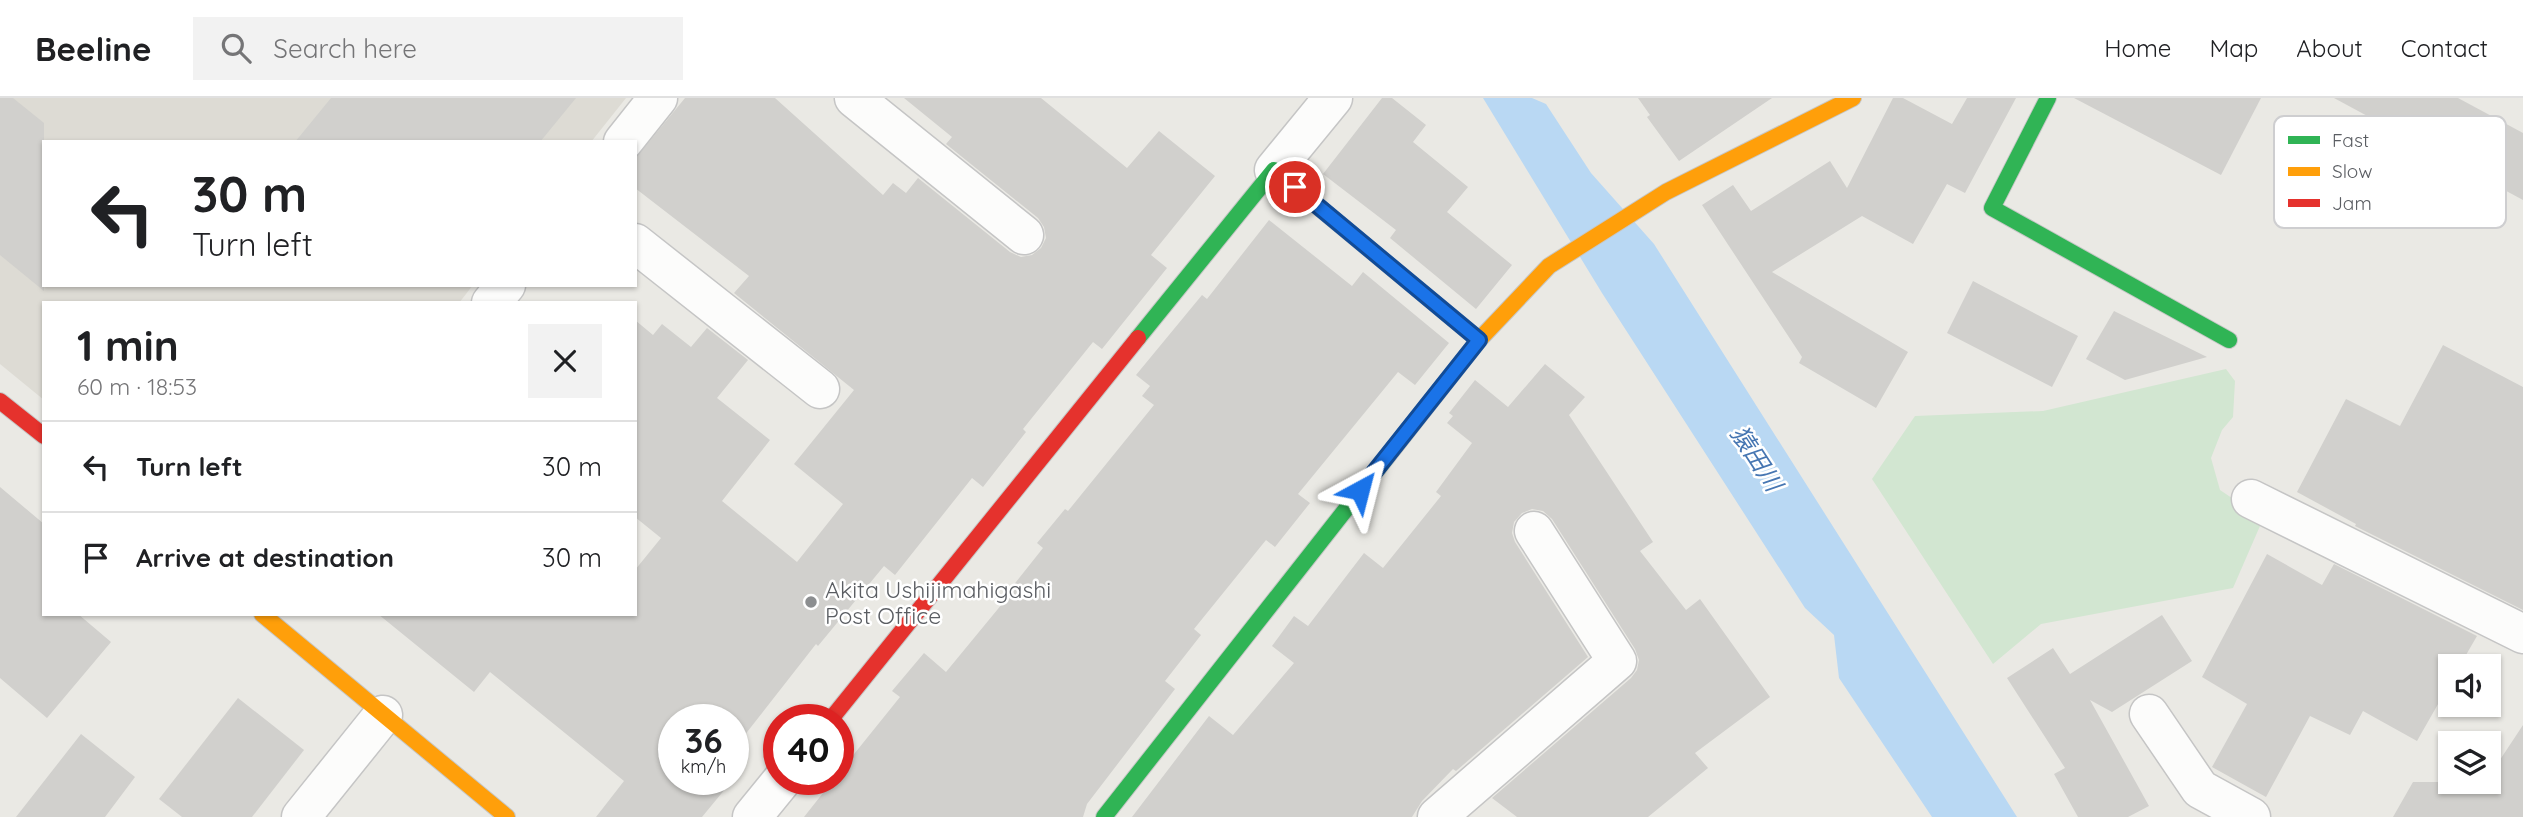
<!DOCTYPE html>
<meta charset="utf-8">
<style>
:root{--surface:#fff;--page:#f2f2f2;--text:#202124;--muted:#757577;--line:#e0e0e0}
body{margin:0;font-family:Quicksand,"Noto Sans JP",sans-serif;background:var(--page);color:var(--text);height:100vh;display:flex;flex-direction:column;font-size:26px;white-space:nowrap}
*{box-sizing:border-box;margin:0}
p{font-size:23px;color:var(--muted)}
.icon{flex:none;width:38px;height:38px;fill:none;stroke:currentColor;stroke-width:2;stroke-linecap:round;stroke-linejoin:round}
.map{position:relative;flex:1;overflow:hidden}
.sheet{position:absolute;left:42px;top:203px;width:595px;height:315px;display:flex;flex-direction:column;background:var(--surface);border-radius:0px;box-shadow:0 2px 5px #0004}
.sheet>*{flex:none}
.banner{position:absolute;left:42px;top:42px;width:595px;height:147px;border-radius:0px;box-shadow:0 2px 5px #0004;background:#fff;color:var(--text);overflow:hidden}
.buttons{position:absolute;left:2438px;top:556px;display:grid;gap:14px}
.buttons a{display:grid;place-items:center;width:63px;height:63px;border-radius:0px;background:var(--surface);box-shadow:0 2px 5px #0004;font-size:35px}
.speed{position:absolute;left:658px;top:606px;display:flex;gap:14px;font-size:35px;font-weight:700;text-align:center}
.speed>*{display:grid;place-content:center;width:91px;height:91px;border-radius:50%;background:var(--surface);box-shadow:0 2px 5px #0004;line-height:1}
.speed small{font-size:18px;font-weight:400}
.speed .limit{border:10px solid #d22;background:#fff;color:#111}
.pin{position:absolute;display:grid;place-items:center;width:60px;height:60px;color:#fff;margin:-30px;border:4px solid #fff;border-radius:50%;box-shadow:0 2px 7px #0007}
.me{position:absolute;width:77px;margin:-38px;rotate:38deg;stroke-linejoin:round;filter:drop-shadow(0 0 5px #0008)}
.turn{display:flex;align-items:center;gap:24px;height:147px;padding:0 35px;font-size:32px}
.turn .icon{width:91px;height:91px;stroke-width:2.5}
.turn b{display:block;font-size:49px;line-height:60px}
.round{display:grid;place-items:center;flex:none;width:74px;height:74px;border-radius:0px;background:var(--page)}
.headline{display:flex;align-items:center;justify-content:space-between;height:119px;padding:0 35px}
h1{font-size:42px;font-weight:700;line-height:52px}
ul{padding:0;list-style:none}
li{display:flex;align-items:center;gap:21px;height:91px;padding:0 35px;border-top:2px solid var(--line)}
li div{flex:1}
li b{display:block;font-size:26px}
li em{font-style:normal}
header{display:flex;align-items:center;gap:42px;box-sizing:border-box;height:98px;padding:0 35px;background:var(--surface);border-bottom:2px solid var(--line)}
header strong{font-size:33px}
nav{display:flex;gap:38px;margin-inline-start:auto;font-size:24px}
.search{width:490px;height:63px;background:var(--page);display:flex;align-items:center;gap:18px;box-sizing:border-box;padding:0 24px;border-radius:0px;color:var(--muted);font-size:26px}
.map>svg:first-child{display:block}
</style>
<header>
<strong>Beeline</strong>
<div class="search"><svg class="icon" aria-label="search" viewBox="0 0 24 24"><circle cx="10" cy="10" r="6"/><path d="M15 15l6 6"/></svg>Search here</div>
<nav><a>Home</a><a>Map</a><a>About</a><a>Contact</a></nav>
</header>
<div class="map">
<svg width="2523" height="719" viewBox="0 0 2523 719">
<rect width="100%" height="100%" fill="#eae9e4"/>
<path fill="#dddbd4" d="M0 0H626L591 44H44V187H473L459 205H44V302L0 266Z"/>
<path fill="#d2e6d1" d="M2226 271 2235 283 2233 319 2222 332 2211 360 2220 392 2263 421 2233 490 2041 526 1993 566 1872 381 1915 318 2043 313Z"/>
<path fill="#b9d8f3" d="M1483 0H1532L1546 6 1591 75 1654 146 2017 719H1932L1839 580 1834 537 1805 510 1602 195Z"/>
<g fill="#d1d0cd">
<path d="M0 0H13L44 25V193L0 157Z"/>
<path d="M331 0H576L540 44H295Z"/>
<path d="M685 0H775L883 97 893 85 906 95 918 80 1010 154 1021 159 1032 157 1041 150 1046 140 1044 129 1038 120 946 46 952 39 904 0H1041L1127 70 1159 33 1215 78 1151 157 1167 170 1102 251 1093 244 1023 331 1026 334 983 389 972 380 895 477 884 468 818 548 816 546 733 652V621H674V681H733V678L735 679 702 719H596L624 683 490 574 474 594 378 516H635V472L661 440 635 419V222L653 237 662 226 691 249 707 230 748 262 717 300 770 342 722 403 797 464 843 406 794 366 854 292 734 195 749 178 635 90V61Z"/>
<path d="M1382 0H1392L1426 27 1413 44 1468 89 1447 114 1512 167 1476 211 1390 140 1396 132 1323 76Z"/>
<path d="M1638 0H1772L1679 63 1647 19 1650 17Z"/>
<path d="M1893 0H1903L1952 26 1967 0H2016L1965 95 1947 86 1913 146 1862 118 1772 174 1908 254 1876 310 1799 265 1802 259 1702 107 1733 87 1751 113 1830 63 1847 90Z"/>
<path d="M2074 0H2261L2221 77Z"/>
<path d="M2334 0H2458L2523 35V102Z"/>
<path d="M1269 122 1352 188 1363 174 1449 245 1415 287 1398 274 1298 396 1310 405 1275 449 1266 442 1194 531 1201 537 1165 583 1175 591 1087 706 1083 719H804L834 681H838V676L900 599 892 593 924 555 946 574 1002 506 1000 504 1043 450 1037 445 1065 411 1068 413 1154 307 1142 298 1150 288 1136 277 1202 197 1207 201Z"/>
<path d="M1973 183 2078 238 2052 289 1947 235Z"/>
<path d="M2114 213 2207 259 2125 282 2086 261Z"/>
<path d="M2443 247 2523 289V512L2355 428 2356 426 2297 394 2346 301 2400 328Z"/>
<path d="M1545 266 1585 299 1569 317 1653 444 1640 453 1686 512 1700 501 1770 599 1695 655 1708 670 1648 719H1517L1492 700 1631 580 1637 572 1639 562 1635 551 1552 421 1543 413 1532 411 1522 415 1514 424 1512 435 1515 444 1588 559 1456 673 1453 671 1422 703 1412 719H1132L1209 618 1233 637 1294 565 1272 548 1294 518 1308 528 1364 455 1383 470 1441 398 1436 394 1472 345 1447 325 1453 318 1449 315 1475 282 1508 309Z"/>
<path d="M0 389 44 426V516H78L111 544 47 620 0 580Z"/>
<path d="M2267 456 2322 487 2334 466 2477 538 2459 569H2450V585L2417 643 2363 613 2350 637 2310 618 2266 699 2212 669 2247 606 2202 579Z"/>
<path d="M2162 517 2192 563 2112 614 2090 602 2149 708 2128 719H2078L2054 676 2065 670 2007 580 2053 550 2070 576Z"/>
<path d="M238 600 304 652 252 719H182L159 701Z"/>
<path d="M2523 627V719H2393L2413 684H2488V680Z"/>
<path d="M81 636 135 679 105 719H16Z"/>
</g>
<g fill="none" stroke-linecap="round" stroke-linejoin="round">
<g stroke="#c5c5c5" stroke-width="41">
<g id="street">
<path d="M854 0 1024 137"/>
<path d="M623 44 658 0"/>
<path d="M1274 72 1333 0"/>
<path d="M635 145 820 291"/>
<path d="M491 205 506 187"/>
<path d="M2251 401 2523 536"/>
<path d="M2149 616 2200 691 2251 719"/>
<path d="M301 719 383 617"/>
<path d="M752 719 783 681"/>
<path d="M1437 719 1617 563 1534 433"/>
</g>
</g>
<g stroke="#c6c7c6" stroke-width="18">
<g id="fast">
<path d="M2048 0 1992 110 2229 242"/>
<path d="M1138 240 1274 72 1321 111"/>
<path d="M1104 719 1387 359"/>
</g>
</g>
<g stroke="#c6c7c6" stroke-width="18">
<g id="slow">
<path d="M1321 111 1479 242"/>
<path d="M1387 359 1479 242 1549 168 1666 94 1853 0"/>
<path d="M262 516 507 719"/>
</g>
</g>
<g stroke="#c6c7c6" stroke-width="18">
<g id="jam">
<path d="M0 303 44 338"/>
<path d="M831 621 1138 240"/>
</g>
</g>
<use href="#street" stroke="#fcfcfb" stroke-width="38"/>
<use href="#fast" stroke="#30b455" stroke-width="16"/>
<use href="#slow" stroke="#ff9f0a" stroke-width="16"/>
<use href="#jam" stroke="#e5322d" stroke-width="16"/>
</g>
<g fill="none" stroke-linecap="round" stroke-linejoin="round">
<g stroke="#114b97" stroke-width="18">
<path id="route" d="M1295 89 1479 242 1360 392"/>
</g>
<use href="#route" stroke="#1a73e8" stroke-width="12"/>
</g>
<circle fill="#8c8e90" stroke="#fff" stroke-width="2.5" cx="811" cy="504" r="7"/>
<g text-anchor="middle" dominant-baseline="central" stroke-width="5" stroke-linejoin="round" paint-order="stroke">
<g font-size="23" fill="#5a5d62" stroke="#fff" text-anchor="start">
<text x="825" y="491">Akita Ushijimahigashi<tspan x="825" dy="26">Post Office</tspan></text>
</g>
<g font-size="24" font-style="italic" fill="#4676b2" stroke="#fff">
<text transform="translate(1757 360) rotate(57)">猿田川</text>
</g>
</g>
<rect x="2274" y="18" width="232" height="112" rx="10" fill="#fff" stroke="#ceced0" stroke-width="2"/>
<rect x="2288" y="38" width="32" height="8" fill="#30b455"/>
<rect x="2288" y="69" width="32" height="9" fill="#ff9f0a"/>
<rect x="2288" y="101" width="32" height="8" fill="#e5322d"/>
<g font-size="19" fill="#5a5d62">
<text x="2332" y="49">Fast</text>
<text x="2332" y="80">Slow</text>
<text x="2332" y="112">Jam</text>
</g>
</svg>
<div class="buttons">
<a><svg class="icon" aria-label="sound" viewBox="0 0 24 24"><path d="M4 9h4l5-4v14l-5-4H4zM17 9q2 3 0 6"/></svg></a>
<a><svg class="icon" aria-label="layers" viewBox="0 0 24 24"><path d="M12 4l9 5-9 5-9-5zM3 14l9 5 9-5"/></svg></a>
</div>
<div class="speed"><div>36<small>km/h</small></div><div class="limit">40</div></div>
<div class="pin" style="left:1295px;top:89px;background:#d93025"><svg class="icon" aria-label="arrive" viewBox="0 0 24 24"><path d="M6 21V4h12l-3 4 3 4H6"/></svg></div>
<svg class="me" style="left:1360px;top:392px" viewBox="-20 -20 40 40"><path d="M0-17L14 15 0 8-14 15z" fill="#1a73e8" stroke="#fff" stroke-width="4"/></svg>
<div class="banner">
<div class="turn"><svg class="icon" aria-label="left" viewBox="0 0 24 24"><path d="M17 20v-9H6M10 6l-5 5 5 5"/></svg><div><b>30 m</b>Turn left</div></div>
</div>
<section class="sheet">
<div class="headline"><div><h1>1 min</h1><p>60 m · 18:53</p></div><a class="round"><svg class="icon" aria-label="close" viewBox="0 0 24 24"><path d="M6 6l12 12M18 6L6 18"/></svg></a></div>
<ul>
<li><svg class="icon" aria-label="left" viewBox="0 0 24 24"><path d="M17 20v-9H6M10 6l-5 5 5 5"/></svg><div><b>Turn left</b></div><em>30 m</em></li>
<li><svg class="icon" aria-label="arrive" viewBox="0 0 24 24"><path d="M6 21V4h12l-3 4 3 4H6"/></svg><div><b>Arrive at destination</b></div><em>30 m</em></li>
</ul>
</section>
</div>
